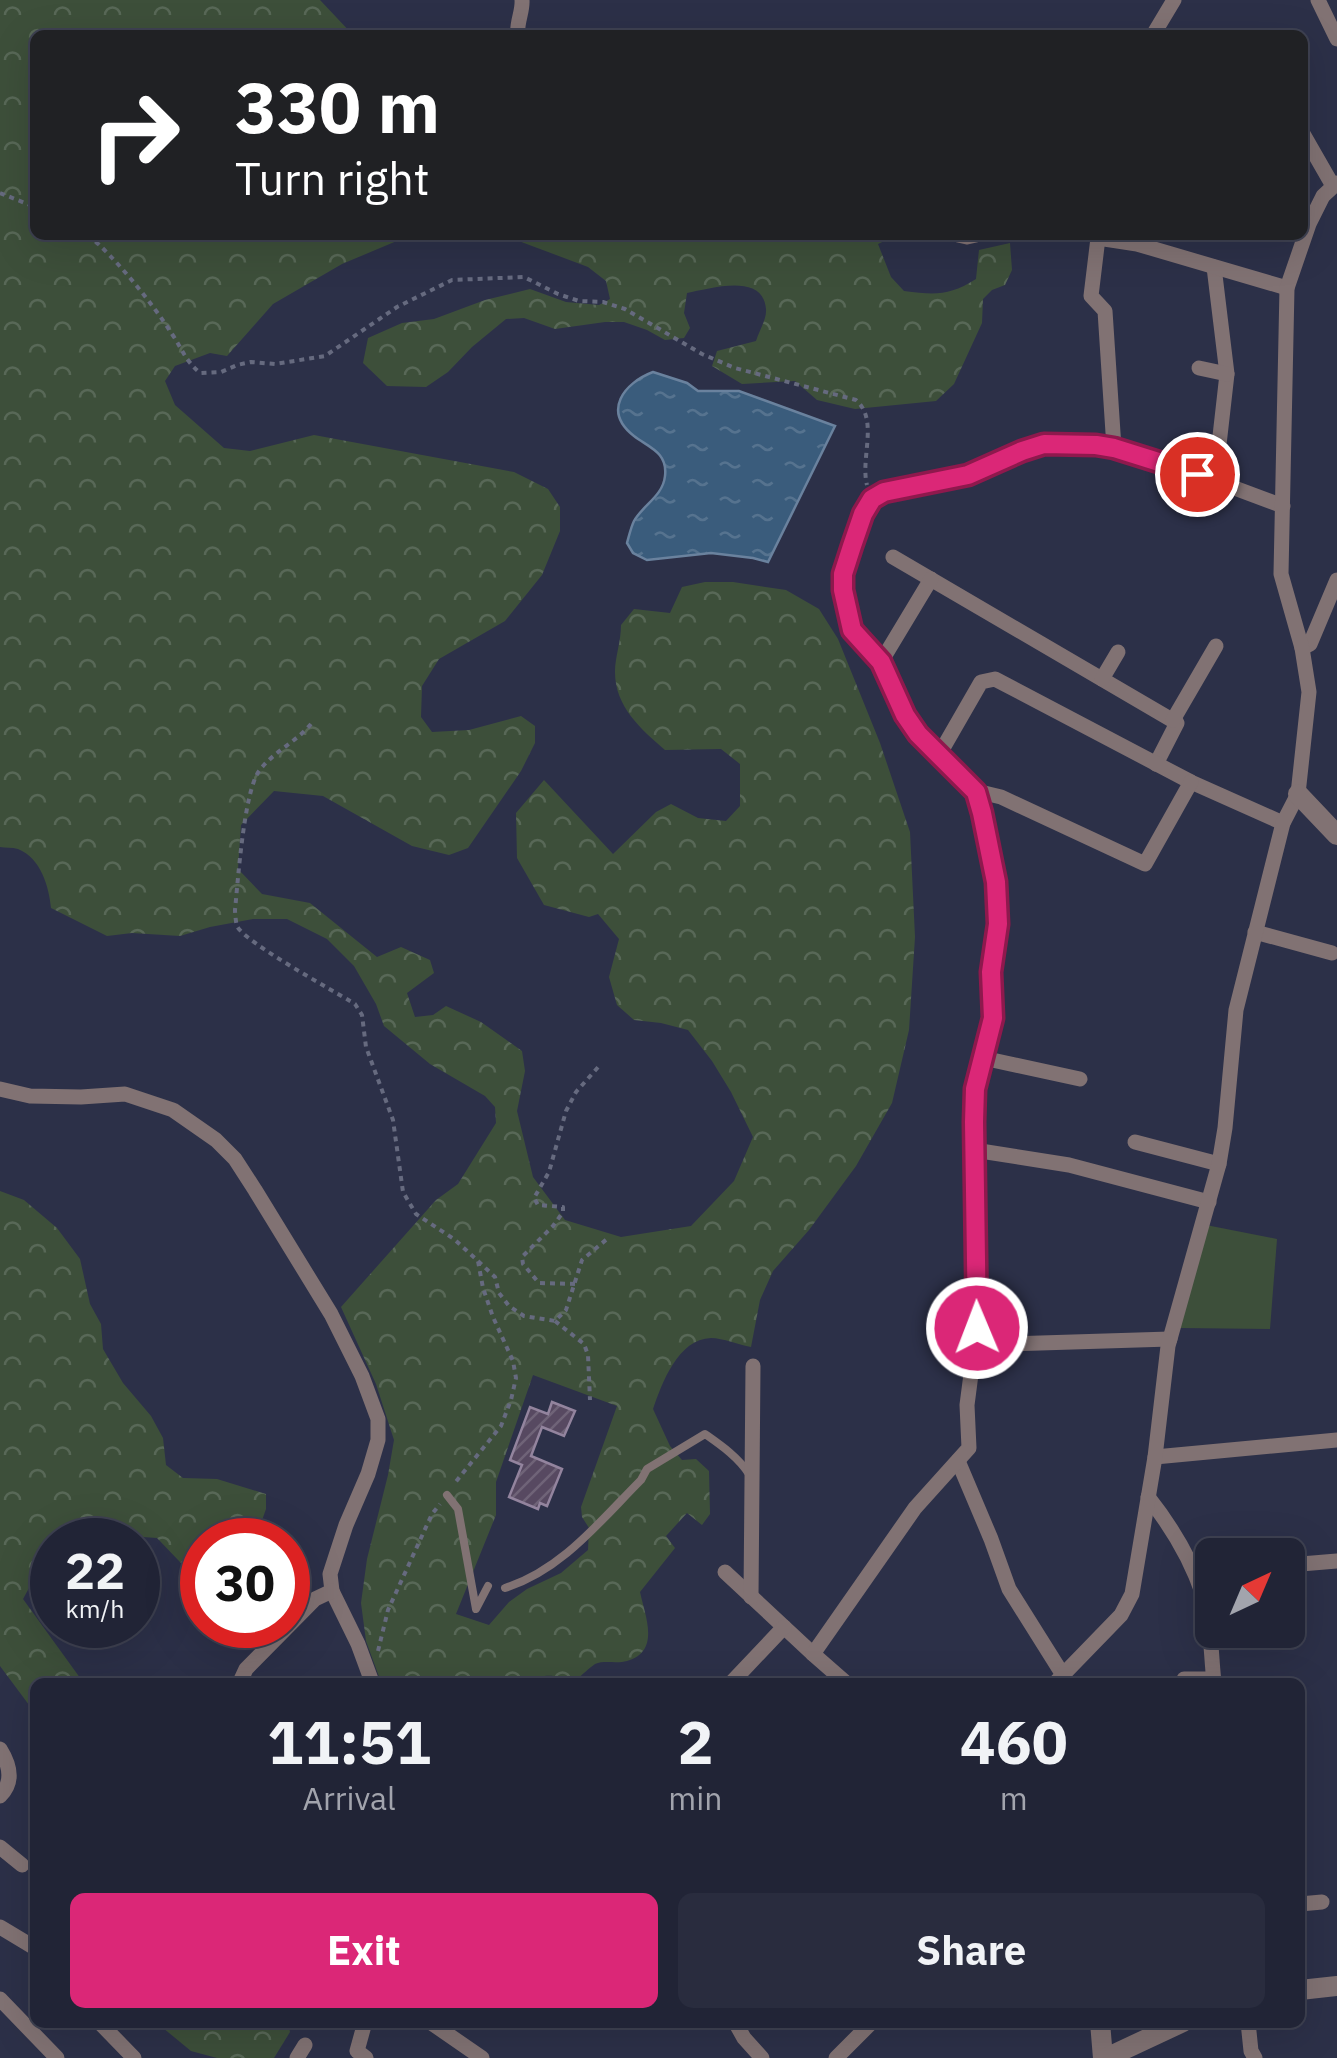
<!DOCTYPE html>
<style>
:root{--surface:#212436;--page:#292c3e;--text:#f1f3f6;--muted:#a2a4ad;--line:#3e4151;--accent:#db2777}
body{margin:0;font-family:"IBM Plex Sans",sans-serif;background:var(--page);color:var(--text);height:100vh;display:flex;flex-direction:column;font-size:38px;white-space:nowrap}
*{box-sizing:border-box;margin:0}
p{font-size:32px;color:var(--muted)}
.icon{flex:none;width:55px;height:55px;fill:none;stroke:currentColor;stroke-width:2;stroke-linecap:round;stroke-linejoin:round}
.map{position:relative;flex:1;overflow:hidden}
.sheet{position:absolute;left:30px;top:1678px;width:1275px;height:350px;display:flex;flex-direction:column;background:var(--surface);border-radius:15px;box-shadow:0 10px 40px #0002,0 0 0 2px var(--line)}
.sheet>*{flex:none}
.guide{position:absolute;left:30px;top:30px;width:1278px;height:210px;border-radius:15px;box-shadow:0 10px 40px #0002,0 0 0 2px var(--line);background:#202124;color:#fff;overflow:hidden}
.needle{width:65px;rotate:44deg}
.tools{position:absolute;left:1195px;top:1538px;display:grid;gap:20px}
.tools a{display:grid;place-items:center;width:110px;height:110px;border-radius:15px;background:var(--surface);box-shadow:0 10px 40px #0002,0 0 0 2px var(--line);font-size:50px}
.speed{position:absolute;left:30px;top:1518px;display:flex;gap:20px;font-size:50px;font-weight:700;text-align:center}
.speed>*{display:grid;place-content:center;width:130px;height:130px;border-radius:50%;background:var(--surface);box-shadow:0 10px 40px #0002,0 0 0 2px var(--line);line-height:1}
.speed small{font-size:25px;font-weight:400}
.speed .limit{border:15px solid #d22;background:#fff;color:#111}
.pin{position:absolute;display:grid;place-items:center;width:85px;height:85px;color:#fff;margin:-42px;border:5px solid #fff;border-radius:50%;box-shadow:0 2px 10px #0007}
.me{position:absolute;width:110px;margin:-55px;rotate:359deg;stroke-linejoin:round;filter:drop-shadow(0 0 8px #0008)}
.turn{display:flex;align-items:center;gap:35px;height:210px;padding:0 40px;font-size:45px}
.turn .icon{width:130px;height:130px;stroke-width:2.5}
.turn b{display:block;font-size:70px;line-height:85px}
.eta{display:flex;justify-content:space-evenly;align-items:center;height:170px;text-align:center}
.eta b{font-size:60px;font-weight:700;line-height:70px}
.action{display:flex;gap:20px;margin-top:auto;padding:20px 40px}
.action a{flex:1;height:115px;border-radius:15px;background:var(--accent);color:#fff;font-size:40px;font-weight:700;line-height:115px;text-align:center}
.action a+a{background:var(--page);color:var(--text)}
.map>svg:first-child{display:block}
</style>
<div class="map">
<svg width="1337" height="2058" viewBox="0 0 1337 2058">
<defs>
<pattern id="forest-crowns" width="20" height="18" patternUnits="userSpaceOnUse" patternTransform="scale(2.5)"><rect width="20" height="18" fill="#3d4f3a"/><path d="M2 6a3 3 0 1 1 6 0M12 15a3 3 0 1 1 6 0" fill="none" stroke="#586857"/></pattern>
<pattern id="water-ripples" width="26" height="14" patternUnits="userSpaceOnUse" patternTransform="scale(2.5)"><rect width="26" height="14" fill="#3a5c7c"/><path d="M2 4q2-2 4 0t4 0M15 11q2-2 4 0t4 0" fill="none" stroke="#56738f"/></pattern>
<pattern id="building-hatch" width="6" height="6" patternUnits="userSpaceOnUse" patternTransform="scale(2.5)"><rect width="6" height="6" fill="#574961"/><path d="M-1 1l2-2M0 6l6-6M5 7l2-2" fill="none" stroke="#6f6378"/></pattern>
</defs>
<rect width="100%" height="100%" fill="#2c3048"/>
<g fill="url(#forest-crowns)" fill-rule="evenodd">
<path d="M0 0H320L353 35H35V235H411L342 264 273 304 227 356 210 353 175 366 165 381 175 405 224 448 250 451 314 435 514 472 548 489 560 507V531L542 575 505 621 439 659 422 686 421 717 432 732 469 730 521 716 535 726V743L521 771 468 848 449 855 412 846 323 796 274 791 241 825 238 869 262 894 310 903 377 957 401 947 430 960 434 973 407 993 415 1017 433 1015 446 1006 481 1022 522 1051 525 1071 517 1111 533 1177 565 1220 621 1237 691 1226 734 1181 753 1137 731 1092 712 1061 688 1030 661 1023 634 1020 617 1005 609 977 619 939 598 914 589 917 544 905 517 858 516 813 544 780 613 854 656 812 671 804 698 818 726 821 740 806V764L721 749 665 750C641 729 615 707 615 672 615 657 621 642 621 625L634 609 670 613 682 587 705 582H733L786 590 819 609 838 639 880 743 910 832 915 937 909 1030 892 1103 856 1166 809 1230 773 1271 760 1300 751 1347C739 1345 723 1338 711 1338 678 1339 662 1383 653 1409L670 1446 682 1460 696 1459 709 1471 710 1514 702 1525 687 1513 666 1536 675 1548 640 1592C645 1616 661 1651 627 1661 617 1664 604 1660 595 1664 589 1668 582 1675 576 1680 554 1677 549 1671 527 1682H381L366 1641 361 1603 367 1559 388 1475 394 1440 376 1384 341 1307 436 1200 458 1184 496 1123 495 1107 485 1096 430 1064 384 1026 376 1004 354 966 327 939 287 919H253L210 927 180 936 132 933 107 936 51 908C49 887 41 858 18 849 12 847 6 848 0 847ZM533 1375 617 1406 581 1507 582 1517 589 1528 588 1550 561 1573 527 1589 509 1602 489 1625 456 1614 496 1515V1482Z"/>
<path d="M503 235H897L878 244 891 277 904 291C935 295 949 296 976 279L979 250 1010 243 1012 270 1005 285 992 290 983 299 982 323 954 384 936 401 855 409 817 400 795 381 742 384 712 366 717 351 756 341C759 331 767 319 766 309 763 272 710 289 687 293L684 313 690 328 684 338 665 340 647 330 624 322H605L555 329 524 318 506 319 472 347 448 372 426 387 387 386 363 363 368 338 402 323 434 319 485 300 530 289 566 302 599 305 610 299 606 281 588 267Z"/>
<path d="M0 1191 24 1200 57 1228 80 1259 90 1304 101 1324 103 1349 123 1383 151 1416 163 1438 166 1465 183 1478 217 1479 266 1494V1509L255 1540H202V1585L157 1538 87 1533 75 1540H52V1553L46 1557 23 1599 83 1682H35V1713L0 1666Z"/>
<path d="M157 2023H288L290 2032 274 2058H217L191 2051Z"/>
</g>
<path fill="#3d4f3a" d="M1206 1225 1277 1239 1270 1329 1179 1328Z"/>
<path fill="url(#water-ripples)" stroke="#6a829e" stroke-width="2.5" d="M653 372 687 383 698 391H739L835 426 768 562 753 558 711 553 647 560 633 553 627 543C629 536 631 527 634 521 643 505 663 496 665 476 668 452 648 447 634 436 602 411 624 383 653 372Z"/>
<path fill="url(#building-hatch)" stroke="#93849e" stroke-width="2.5" d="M552 1402 575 1411 564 1436 542 1427 531 1456 562 1469 547 1506 540 1503 538 1509 509 1497 522 1465 510 1460 530 1407 548 1414Z"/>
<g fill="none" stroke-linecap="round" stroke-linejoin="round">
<g stroke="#666a7f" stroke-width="4" stroke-dasharray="5 5" stroke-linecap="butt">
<path d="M0 193 35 207"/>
<path d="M88 235C115 257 153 304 172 334 183 350 184 359 200 373L221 372 237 365 251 362 275 364 325 356 397 307 452 280 524 277 558 294 579 301 603 302 625 309 702 354 735 368 856 400C879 420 860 458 867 485"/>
<path d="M311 724C296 742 273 752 259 771 244 792 238 880 235 910 235 913 236 924 237 926 244 942 334 991 355 1004L362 1015 366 1047 393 1120 403 1192 416 1214 454 1239 478 1261 483 1288 493 1317 513 1361 516 1378 511 1400 501 1426 454 1484"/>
<path d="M478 1261 495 1277 499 1293 509 1306 524 1316 555 1321 566 1310 582 1260 607 1239"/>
<path d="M575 1284 539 1283 523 1264 522 1257 553 1226 563 1212V1207L538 1205 534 1198 549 1172 566 1111 576 1092 600 1065"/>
<path d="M555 1321 584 1344 588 1355 590 1400"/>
<path d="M378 1651 388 1610 432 1514 440 1504"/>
</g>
<g stroke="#817273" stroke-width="8">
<path d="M447 1495 458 1509 476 1609 488 1586"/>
<path d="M505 1588C562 1570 600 1521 641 1480L647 1469 705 1434C722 1446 738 1457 749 1474"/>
</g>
<g stroke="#817273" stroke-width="15">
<path d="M1318 0 1337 39"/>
<path d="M518 35C516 23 523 12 522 0"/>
<path d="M1153 35 1174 0"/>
<path d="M1302 132 1333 186"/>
<path d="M958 235 967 237 976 235"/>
<path d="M1214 267 1227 374 1215 480"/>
<path d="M1199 368 1227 374"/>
<path d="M1114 448 1105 311 1091 296 1098 238 1137 244 1287 288"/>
<path d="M893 557 1177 723 1156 764"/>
<path d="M1302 648 1310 644 1337 580"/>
<path d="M881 662 931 579"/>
<path d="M1102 679 1118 652"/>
<path d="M1173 720 1216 646"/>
<path d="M939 755 981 682 995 679 1191 782 1283 823"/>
<path d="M976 791 1001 797 1145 864 1191 782"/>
<path d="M1255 932 1332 953"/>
<path d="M983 1058 1080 1079"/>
<path d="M0 1089 30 1096 81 1097 125 1094 173 1110 216 1140 235 1159 255 1190 331 1314 362 1376 378 1419V1440L368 1474 346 1525 330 1574 332 1591 358 1644 372 1682"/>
<path d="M1135 1142 1219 1164"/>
<path d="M974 1150 1069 1165 1209 1202"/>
<path d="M975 1345 1170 1339"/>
<path d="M1155 1457 1337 1440"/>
<path d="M958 1461 991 1539 1009 1589 1063 1675"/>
<path d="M1148 1497C1171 1526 1191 1559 1203 1595 1211 1618 1211 1657 1214 1682"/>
<path d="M1288 1561 1301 1564 1337 1561"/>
<path d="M725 1572 813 1654"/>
<path d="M751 1597 753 1366"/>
<path d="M1184 1679H1213"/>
<path d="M240 1682 246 1669 315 1599 332 1591"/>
<path d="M732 1682 784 1627"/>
<path d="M845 1682 813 1654 915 1508 969 1448 967 1405 977 1328 974 1122 975 1089 993 1018 991 972 998 924 996 882 976 791 919 733 905 715 881 662 852 630 843 590V574L863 514 872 499 884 492 968 475 1022 451 1045 444 1063 443 1114 448 1197 474 1283 506"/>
<path d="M1056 1682 1121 1615 1132 1594 1155 1457 1168 1346 1219 1164 1225 1128 1236 1010 1283 823 1298 794 1309 692 1302 648 1281 574 1287 288 1309 224 1323 196 1337 183"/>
<path d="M0 1749C10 1765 14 1782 0 1796"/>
<path d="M0 1847 22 1865"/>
<path d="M1300 1904 1322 1902"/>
<path d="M0 1927 35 1948"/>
<path d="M0 1999 57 2058"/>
<path d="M99 2022 134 2058"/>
<path d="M365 2022 357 2051 366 2058"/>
<path d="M430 2022 482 2058"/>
<path d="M735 2022 744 2038 762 2058"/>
<path d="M1248 2022 1251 2051 1255 2058"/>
<path d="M297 2058 305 2045"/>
<path d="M836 2058 872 2022"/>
</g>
<g stroke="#817273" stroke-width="20">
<path d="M1298 794 1337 835"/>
<path d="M1300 1990 1337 1986"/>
<path d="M1100 2022 1103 2058"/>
<path d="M1106 2058 1183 2022"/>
</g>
</g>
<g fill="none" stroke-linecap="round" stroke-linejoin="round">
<g stroke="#8e194d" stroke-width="25">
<path id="route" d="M977 1328 974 1122 975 1089 993 1018 991 972 998 924 996 882 982 813 976 792 918 734 905 715 881 662 852 630 843 590V574L852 546 863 514 872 499 884 492 968 475 1022 451 1044 444 1096 445 1114 448 1197 474"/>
</g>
<use href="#route" stroke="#db2777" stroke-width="18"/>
</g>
</svg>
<div class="tools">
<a><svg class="needle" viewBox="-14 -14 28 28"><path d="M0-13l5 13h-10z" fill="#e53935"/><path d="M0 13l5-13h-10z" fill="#a2a4ad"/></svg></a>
</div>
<div class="speed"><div>22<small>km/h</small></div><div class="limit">30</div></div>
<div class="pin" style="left:1197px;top:474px;background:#d93025"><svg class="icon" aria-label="arrive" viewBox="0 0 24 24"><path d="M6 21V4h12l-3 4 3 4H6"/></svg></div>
<svg class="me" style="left:977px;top:1328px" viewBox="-20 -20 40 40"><circle r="17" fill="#db2777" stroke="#fff" stroke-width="3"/><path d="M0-11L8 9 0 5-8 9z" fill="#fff"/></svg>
<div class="guide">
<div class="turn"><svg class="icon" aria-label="right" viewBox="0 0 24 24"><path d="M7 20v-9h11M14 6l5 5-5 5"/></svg><div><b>330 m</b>Turn right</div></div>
</div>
<section class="sheet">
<div class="eta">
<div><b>11:51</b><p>Arrival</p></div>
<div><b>2</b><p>min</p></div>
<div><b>460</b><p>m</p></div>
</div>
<div class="action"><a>Exit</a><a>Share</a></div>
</section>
</div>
